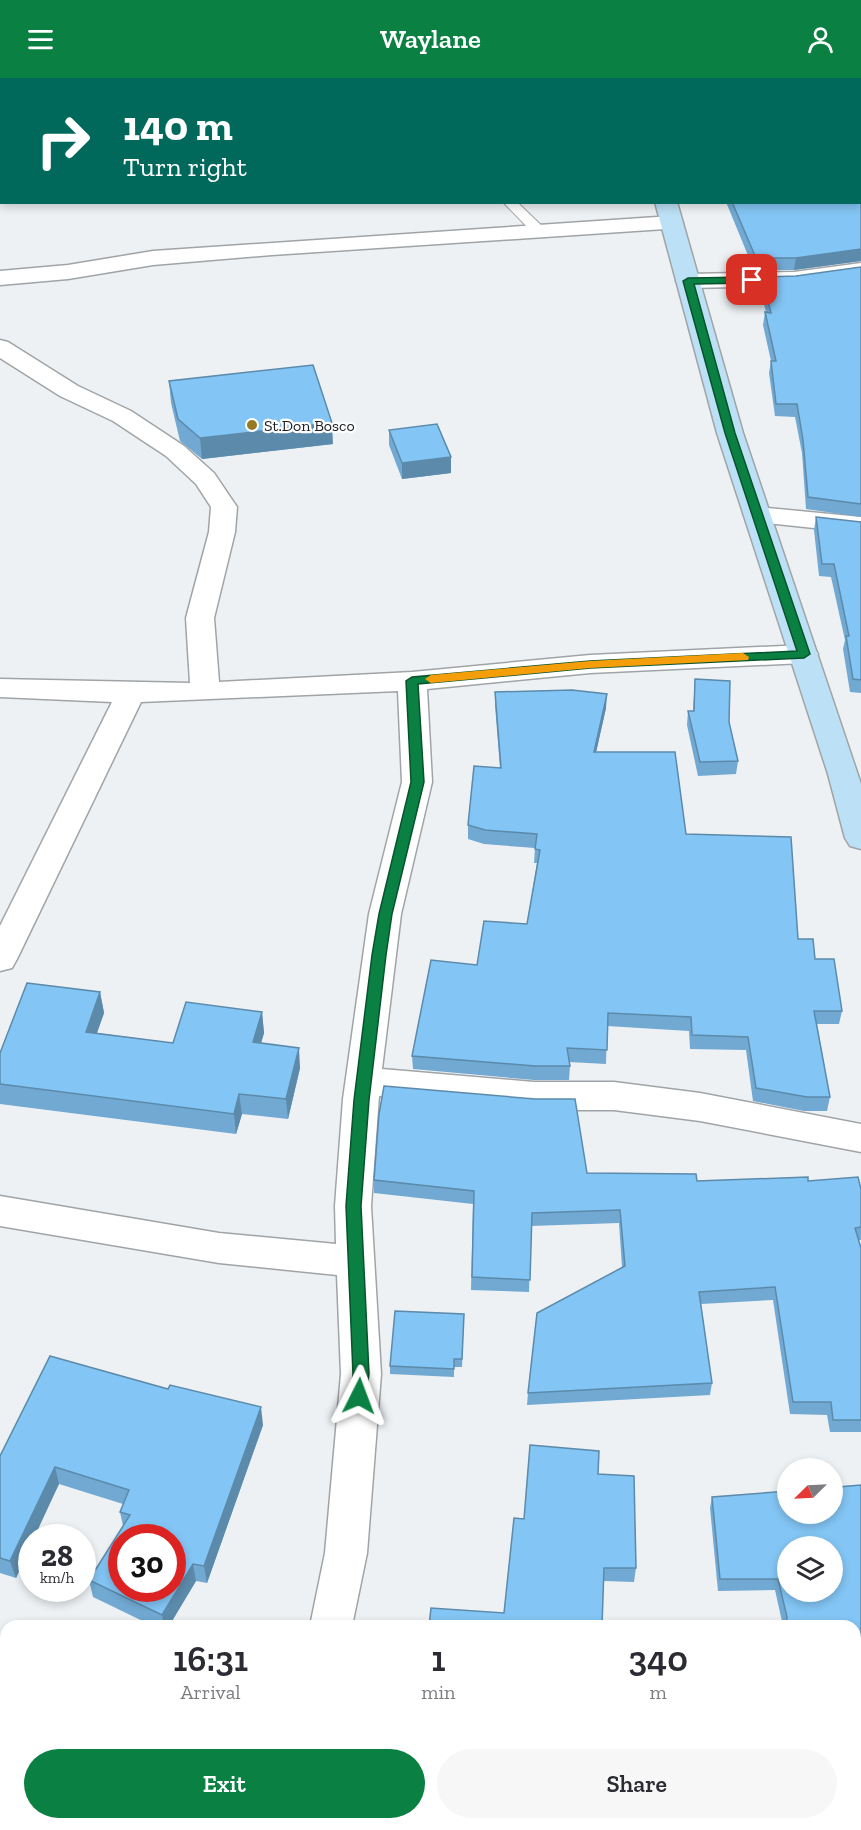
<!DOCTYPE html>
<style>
:root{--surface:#fff;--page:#f7f7f7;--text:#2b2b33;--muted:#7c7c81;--accent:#0b8043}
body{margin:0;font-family:"Zilla Slab",serif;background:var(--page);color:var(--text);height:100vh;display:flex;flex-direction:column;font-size:22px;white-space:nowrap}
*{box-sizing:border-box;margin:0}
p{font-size:20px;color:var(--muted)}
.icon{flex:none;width:33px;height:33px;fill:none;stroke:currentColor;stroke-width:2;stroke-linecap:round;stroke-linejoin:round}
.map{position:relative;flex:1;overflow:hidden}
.panel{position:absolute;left:0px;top:1542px;width:861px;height:210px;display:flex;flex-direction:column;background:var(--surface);border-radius:18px 18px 0 0;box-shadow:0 3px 9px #0003}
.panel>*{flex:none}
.guide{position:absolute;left:0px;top:0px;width:861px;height:126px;box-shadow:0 3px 9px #0003;background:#00695c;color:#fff;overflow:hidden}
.needle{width:39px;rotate:246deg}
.tools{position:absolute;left:777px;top:1380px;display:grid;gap:12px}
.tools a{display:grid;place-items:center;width:66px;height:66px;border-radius:50%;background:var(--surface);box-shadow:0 3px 9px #0003;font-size:30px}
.speed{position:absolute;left:18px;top:1446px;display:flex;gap:12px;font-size:30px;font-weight:700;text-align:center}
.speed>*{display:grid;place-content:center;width:78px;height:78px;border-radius:50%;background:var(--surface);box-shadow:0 3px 9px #0003;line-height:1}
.speed small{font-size:15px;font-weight:400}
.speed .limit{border:9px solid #d22;background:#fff;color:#111}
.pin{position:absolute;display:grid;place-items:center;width:51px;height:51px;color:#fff;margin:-26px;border-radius:12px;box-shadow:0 3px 9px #0006}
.me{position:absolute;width:66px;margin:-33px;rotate:3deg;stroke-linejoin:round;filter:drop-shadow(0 0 4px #0008)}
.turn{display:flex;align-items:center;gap:21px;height:126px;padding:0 24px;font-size:27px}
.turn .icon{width:78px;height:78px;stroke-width:2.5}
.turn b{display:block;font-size:42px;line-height:51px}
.eta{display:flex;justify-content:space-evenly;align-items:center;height:102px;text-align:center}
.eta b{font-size:36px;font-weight:600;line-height:42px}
.primary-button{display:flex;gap:12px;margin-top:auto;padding:12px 24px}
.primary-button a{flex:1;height:69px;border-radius:36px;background:var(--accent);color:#fff;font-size:24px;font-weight:600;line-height:69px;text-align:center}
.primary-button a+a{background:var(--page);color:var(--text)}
header{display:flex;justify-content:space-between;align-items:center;height:78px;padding:0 24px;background:var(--accent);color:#fff;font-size:27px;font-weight:600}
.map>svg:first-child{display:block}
</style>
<header><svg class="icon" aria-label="menu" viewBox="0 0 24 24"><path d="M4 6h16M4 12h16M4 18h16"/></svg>Waylane<svg class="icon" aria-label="person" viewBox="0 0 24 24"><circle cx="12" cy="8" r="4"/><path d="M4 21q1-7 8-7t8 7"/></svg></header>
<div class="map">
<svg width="861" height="1752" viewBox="0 0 861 1752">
<rect width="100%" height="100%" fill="#edf1f4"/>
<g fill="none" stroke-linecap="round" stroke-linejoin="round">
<g stroke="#a0a4a7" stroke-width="2">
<g id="lane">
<path d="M283 0H301L302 2H284Z"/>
<path d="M860 1 861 2V10L860 9Z"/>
<path d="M503 124H517L544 150V156H534Z"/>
</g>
</g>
<g stroke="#a0a4a7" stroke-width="3">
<g id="street">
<path d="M672 138 680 140 683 145 680 150 272 177 153 187 68 201 0 207V193L68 187 153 173Z"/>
<path d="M861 185V199L794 208 688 210 680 208 676 203 680 198 688 196 794 194Z"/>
<path d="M0 262 8 264 78 308 131 333 184 368 214 395 237 429 235 454 214 540 219 604 412 594 590 577 804 567 814 570 818 576 814 582 804 585 590 595 427 611 432 704 401 836 382 991 534 1004H614L700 1015 861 1046V1074L700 1043 614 1032H534L379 1018 371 1128 381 1296 367 1475 352 1548H310L325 1475 341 1296 337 1197 219 1185 0 1148V1118L219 1155 336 1166 335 1128 343 1021 369 836 402 704 398 613 141 624 17 881 12 890 0 893V848L112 624 0 619V601L190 605 186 540 209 454 211 429 196 406 166 378 113 343 60 318 0 280Z"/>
<path d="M758 429 861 439V455L749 443 745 437 749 431Z"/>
<path d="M855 1707 861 1709V1752L839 1746H855Z"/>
<path d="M258 1746H304L302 1752H256Z"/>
</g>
</g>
<g stroke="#a0a4a7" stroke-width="3">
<g id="secondary">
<rect x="613" y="0" width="20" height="2"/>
<path d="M655 124H677L743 355 861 706V771L850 768 845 760 828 696 717 355Z"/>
</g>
</g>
<use href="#lane" fill="#fff" fill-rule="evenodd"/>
<use href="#street" fill="#fff" fill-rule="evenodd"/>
<use href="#secondary" fill="#bce0f5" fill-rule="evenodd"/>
</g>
<g fill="#71a9d2">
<path d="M861 102V183L794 192H754L726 124H860Z"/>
<path d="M861 189V439L806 431 802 375 795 339 775 338 769 295 771 283 763 247 765 234H766L760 211 762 199 796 198Z"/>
<path d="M169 303 333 366 202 381 180 363 171 325Z"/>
<path d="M389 352 451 379V395L402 401 389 367Z"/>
<path d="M816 439 861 444V615L850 614 843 571 845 562 831 499 819 498 814 452Z"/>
<path d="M695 601 738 683 736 696 698 698 687 647 688 633H693Z"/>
<path d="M495 614 606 630 596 674 686 756 798 861 815 881 842 933 839 946H817L830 1019 827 1033H804L753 1023 746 972 690 971 689 953 607 948 606 986 569 984 570 988 569 1002H534L413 991 412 978 477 887 527 846 537 785H534L535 770 484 766 468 761V747L500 690 495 627Z"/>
<path d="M100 914 104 935 97 955 173 965 262 934 264 955 261 965 300 990 288 1041 242 1036 236 1056 0 1026V975Z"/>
<path d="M587 1095 697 1103H808L861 1111V1162H859L861 1170V1354H830L827 1337 790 1336 773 1222 701 1226 712 1305 710 1317 527 1327 528 1315 622 1189 619 1145 531 1148 529 1214 471 1212 473 1126 374 1115V1102Z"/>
<path d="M464 1236 462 1289H454V1299L390 1296V1288Z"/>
<path d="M263 1347 207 1505 196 1503 169 1548H153L93 1519 89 1502 123 1448 120 1434 123 1426 59 1406 32 1460V1465L16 1500 0 1495V1378Z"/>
<path d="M598 1396 636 1490 634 1504 604 1503 504 1535 524 1441Z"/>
<path d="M861 1407V1611L855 1610V1548H783L775 1512 718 1513 710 1430 712 1419 788 1436 835 1430V1421L838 1409Z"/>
</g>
<g fill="#5c8aab">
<path d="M861 171V183L794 192 796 180Z"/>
<path d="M332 345 333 366 202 381 200 360Z"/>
<path d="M451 379V395L402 401V385Z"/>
<path d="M607 616 606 630 593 688 594 674Z"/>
<path d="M100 914 104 935 90 974 86 954Z"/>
<path d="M262 934 264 955 255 985 253 964Z"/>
<path d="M299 970 300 990 288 1041 286 1021Z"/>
<path d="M239 1016 242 1036 236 1056 234 1036Z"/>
<path d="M261 1329 263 1347 207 1505 204 1488Z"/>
<path d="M55 1389 59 1406 34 1460H32V1465L16 1500 10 1483Z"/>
<path d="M193 1486 196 1503 169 1548H164L162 1537Z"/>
</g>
<g fill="#83c5f4" stroke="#5c8aab" stroke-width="1.5" fill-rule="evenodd">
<path d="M647 0H687L688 2H648Z"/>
<path d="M860 102H861V171L796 180H756L732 124H860Z"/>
<path d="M861 189V426L808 419 803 362 797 326H776L771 283H776L765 234 771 235 762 199 796 198Z"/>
<path d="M313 287 332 345 200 360 178 341 169 303Z"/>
<path d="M437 346 451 379 402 385 389 352Z"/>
<path d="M816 439 861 444V602L853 601 846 558H849L834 486H822Z"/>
<path d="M695 601 730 603 729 644 738 683 700 684 688 633H694Z"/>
<path d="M572 612 607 616 594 674H675L686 756 791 759 798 861H813L815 881H834L842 933H814L830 1019H807L756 1010 748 959 692 957 691 939 608 935 607 972 567 970 570 988H535L412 978 431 882 477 887 484 843 527 846 540 772 535 771 537 756 485 752 468 747 474 688 501 690 495 614Z"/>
<path d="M27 905 100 914 86 954 173 965 186 924 262 934 253 964 299 970 286 1021 239 1016 234 1036 0 1006V975Z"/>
<path d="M384 1008 535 1021H575L587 1095 696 1096 697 1103 808 1099V1103L858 1099 861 1111V1149L855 1150 861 1170V1342H833L831 1324H793L775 1209 699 1214 712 1305 528 1315 537 1235 625 1188 620 1132 532 1135 530 1202 472 1199 474 1113 374 1102 379 1036Z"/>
<path d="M395 1233 464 1236 462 1281H454V1291L390 1288Z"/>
<path d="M50 1278 168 1311 170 1307 261 1329 204 1488 193 1486 162 1537 89 1502 130 1437 120 1434 129 1412 55 1389 10 1483 0 1480V1378ZM122 1460H172V1510H122Z"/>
<path d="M530 1367 599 1373 598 1396 634 1398 636 1490H604L602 1548H429L431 1530 504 1535 514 1440 524 1441Z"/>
<path d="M861 1407V1600L855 1599V1548H785L787 1539 778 1501H720L712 1419 788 1413V1436H832V1430H838V1409ZM788 1468H832V1514H788Z"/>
<path d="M353 1746H735L771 1752H352Z"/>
</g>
<path fill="#0b8043" stroke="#07532c" stroke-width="1.5" d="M688 200 752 199 756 202 752 205 694 206 735 355 810 576 804 580 590 590 418 606 424 704 392 836 386 877 369 1022 361 1128 369 1296 365 1323H354L351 1318 353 1296 346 1128 354 1022 372 877 379 836 411 704 406 603 412 599 590 583 797 573 725 355 683 203Z"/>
<path fill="#f59e0b" d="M743 575 749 579 748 582 590 590 431 605 425 601 431 597 590 583Z"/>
<circle fill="#967b22" stroke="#fcfeff" stroke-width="2" cx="252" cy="347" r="6"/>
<g text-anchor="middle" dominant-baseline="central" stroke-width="4.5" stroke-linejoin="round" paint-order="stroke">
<g font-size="16" fill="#1b1d1e" stroke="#fcfeff" text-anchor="start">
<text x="264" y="347">St.Don Bosco</text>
</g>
</g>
</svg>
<div class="tools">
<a><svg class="needle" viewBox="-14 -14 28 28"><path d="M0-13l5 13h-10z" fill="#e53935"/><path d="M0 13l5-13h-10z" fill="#7c7c81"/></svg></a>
<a><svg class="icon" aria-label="layers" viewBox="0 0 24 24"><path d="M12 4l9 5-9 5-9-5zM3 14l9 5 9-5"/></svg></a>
</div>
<div class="speed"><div>28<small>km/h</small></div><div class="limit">30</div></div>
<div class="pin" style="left:752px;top:202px;background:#d93025"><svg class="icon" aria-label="arrive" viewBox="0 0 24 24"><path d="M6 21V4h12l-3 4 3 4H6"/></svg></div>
<svg class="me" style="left:359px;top:1318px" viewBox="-20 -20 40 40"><path d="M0-17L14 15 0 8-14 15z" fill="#0b8043" stroke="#fff" stroke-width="4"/></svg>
<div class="guide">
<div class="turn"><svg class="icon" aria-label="right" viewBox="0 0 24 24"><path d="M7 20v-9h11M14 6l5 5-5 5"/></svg><div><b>140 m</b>Turn right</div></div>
</div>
<section class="panel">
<div class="eta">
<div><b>16:31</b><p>Arrival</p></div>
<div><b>1</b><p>min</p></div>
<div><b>340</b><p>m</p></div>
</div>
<div class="primary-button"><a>Exit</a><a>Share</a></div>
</section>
</div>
